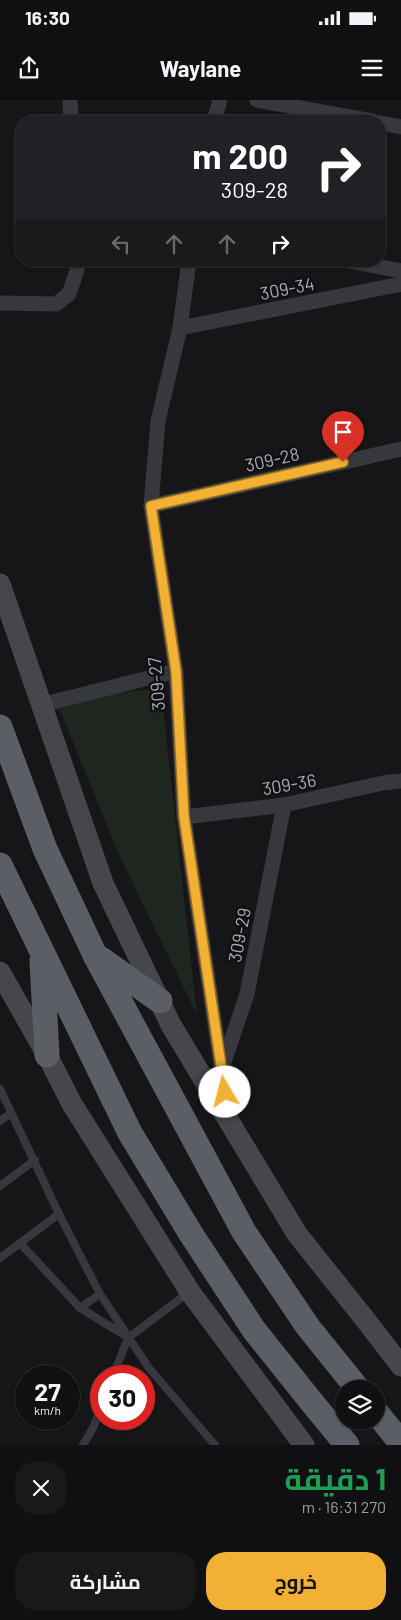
<!DOCTYPE html>
<html lang="ar">
<meta charset="utf-8">
<style>
:root{--surface:#101012;--page:#19191b;--text:#f1f3f6;--muted:#9c9d9f;--line:#303032;--accent:#f2b134}
body{margin:0;font-family:Barlow,Cairo,sans-serif;background:var(--page);color:var(--text);direction:rtl;height:100vh;display:flex;flex-direction:column;font-size:19px;white-space:nowrap}
*{box-sizing:border-box;margin:0}
p{font-size:16px;color:var(--muted)}
.icon{flex:none;width:28px;height:28px;fill:none;stroke:currentColor;stroke-width:2;stroke-linecap:round;stroke-linejoin:round}
.map{position:relative;height:1345px;overflow:hidden;direction:ltr}
.details{display:flex;flex-direction:column;background:var(--surface);flex:1}
.details>*{flex:none}
.top-card{position:absolute;left:15px;top:15px;width:371px;height:152px;border-radius:20px;box-shadow:0 1px 4px #0004,0 0 0 1px var(--line);direction:rtl;background:#202124;color:#fff;overflow:hidden}
.buttons{position:absolute;left:335px;top:1280px;display:grid;gap:10px}
.buttons a{display:grid;place-items:center;width:50px;height:50px;border-radius:50%;background:var(--surface);box-shadow:0 1px 4px #0004,0 0 0 1px var(--line);font-size:25px}
.speed{position:absolute;left:15px;top:1265px;display:flex;gap:10px;font-size:25px;font-weight:700;text-align:center}
.speed>*{display:grid;place-content:center;width:65px;height:65px;border-radius:50%;background:var(--surface);box-shadow:0 1px 4px #0004,0 0 0 1px var(--line);line-height:1}
.speed small{font-size:12px;font-weight:400}
.speed .limit{border:8px solid #d22;background:#fff;color:#111}
.pin{position:absolute;display:grid;place-items:center;width:42px;height:42px;color:#fff;margin:-51px -21px;border-radius:50% 50% 50% 0;rotate:-45deg;box-shadow:0 0 5px #0007}
.pin .icon{rotate:45deg}
.me{position:absolute;width:55px;margin:-28px;rotate:352deg;stroke-linejoin:round;filter:drop-shadow(0 0 4px #0008)}
.turn{display:flex;align-items:center;gap:18px;height:105px;padding:0 15px;font-size:22px}
.turn .icon{width:65px;height:65px;stroke-width:2.5}
.turn b{display:block;font-size:35px;line-height:42px}
.lanes{display:flex;align-items:center;height:48px;padding:0 15px;background:#0003;justify-content:center;gap:25px;direction:ltr}
.lanes .off{opacity:.35}
.round{display:grid;place-items:center;flex:none;width:52px;height:52px;border-radius:20px;background:var(--page)}
.headline{display:flex;align-items:center;justify-content:space-between;height:85px;padding:0 15px}
h1{font-size:30px;font-weight:700;line-height:38px;color:#1e9e55}
.action{display:flex;gap:10px;margin-top:auto;padding:10px 15px}
.action a{flex:1;height:58px;border-radius:20px;background:var(--accent);color:#111;font-size:20px;font-weight:700;line-height:58px;text-align:center}
.action a+a{background:var(--page);color:var(--text)}
.status{display:flex;justify-content:space-between;align-items:center;height:35px;padding:0 25px;background:var(--surface);direction:ltr}
.status svg{height:14px;fill:currentColor}
header{display:flex;justify-content:space-between;align-items:center;height:65px;padding:0 15px;background:var(--surface);font-size:22px;font-weight:700}
.map>svg:first-child{display:block}
</style>
<div class="status"><b>16:30</b><svg viewBox="0 0 49 12"><path d="M0 12V9h3v3zM5 12V6h3v6zM10 12V3h3v9zM15 12V0h3v12zM26 1h20v11H26zM47 4h2v5h-2z"/></svg></div>
<header><svg class="icon" aria-label="menu" viewBox="0 0 24 24"><path d="M4 6h16M4 12h16M4 18h16"/></svg>Waylane<svg class="icon" aria-label="share" viewBox="0 0 24 24"><path d="M12 15V3M7 8l5-5 5 5M5 13v7h14v-7"/></svg></header>
<div class="map">
<svg width="401" height="1345" viewBox="0 0 401 1345">
<rect width="100%" height="100%" fill="#161618"/>
<path fill="#1e261f" d="M161 589 197 915 119 755 55 598Z"/>
<g fill="none" stroke-linecap="round" stroke-linejoin="round">
<g stroke="#37383d" stroke-width="8">
<path d="M0 989 59 1114 100 1194 149 1268 215 1345"/>
<path d="M0 1021 11 1013"/>
<path d="M0 1086 35 1060"/>
<path d="M20 1143 80 1208 126 1236"/>
<path d="M0 1158 59 1114"/>
<path d="M80 1208 100 1194"/>
<path d="M113 1276 128 1238 189 1192"/>
<path d="M83 1345 94 1326 101 1307"/>
</g>
<g stroke="#37383d" stroke-width="15">
<path d="M70 0 71 21"/>
<path d="M257 0 372 21"/>
<path d="M214 21 220 0"/>
<path d="M380 23 401 27"/>
<path d="M189 161 180 228 158 321 151 406 176 571 184 717 225 992 218 1002"/>
<path d="M349 161 401 171"/>
<path d="M0 203 56 204 69 194 77 170V161"/>
<path d="M180 228 401 184"/>
<path d="M151 406 401 349"/>
<path d="M41 605 176 571"/>
<path d="M184 717 284 705 383 683 401 681"/>
<path d="M223 965 247 894 284 705"/>
</g>
<g stroke="#45474d" stroke-width="21">
<path d="M0 484 103 783 171 925 297 1134 368 1223 401 1266"/>
<path d="M0 872 47 955 72 1004 190 1192 304 1345"/>
</g>
<g stroke="#5b5e65" stroke-width="25">
<path d="M0 627 45 749 95 855 244 1132 308 1227 358 1289"/>
<path d="M0 765 130 1033 191 1134 254 1230 314 1305 347 1345"/>
<path d="M101 859 160 901"/>
<path d="M42 861 47 955"/>
<path d="M376 1312 401 1343"/>
</g>
</g>
<g fill="none" stroke-linecap="round" stroke-linejoin="round">
<g stroke="#9d7322" stroke-width="12">
<path id="route" d="M225 992 184 717 176 571 151 406 343 362"/>
</g>
<use href="#route" stroke="#f2b134" stroke-width="9"/>
</g>
<g text-anchor="middle" dominant-baseline="central" stroke-width="5" stroke-linejoin="round" paint-order="stroke">
<g font-size="18" fill="#a8adb8" stroke="#111113">
<text transform="translate(287 188) rotate(-11)">309-34</text>
<text transform="translate(272 359) rotate(-13)">309-28</text>
<text transform="translate(156 584) rotate(-95)">309-27</text>
<text transform="translate(289 684) rotate(-10)">309-36</text>
<text transform="translate(239 835) rotate(-79)">309-29</text>
</g>
</g>
</svg>
<div class="buttons">
<a><svg class="icon" aria-label="layers" viewBox="0 0 24 24"><path d="M12 4l9 5-9 5-9-5zM3 14l9 5 9-5"/></svg></a>
</div>
<div class="speed"><div>27<small>km/h</small></div><div class="limit">30</div></div>
<div class="pin" style="left:343px;top:362px;background:#d93025"><svg class="icon" aria-label="arrive" viewBox="0 0 24 24"><path d="M6 21V4h12l-3 4 3 4H6"/></svg></div>
<svg class="me" style="left:225px;top:992px" viewBox="-20 -20 40 40"><circle r="19" fill="#fff"/><path d="M0-13L10 11 0 6-10 11z" fill="#f2b134"/></svg>
<div class="top-card">
<div class="turn"><svg class="icon" aria-label="right" viewBox="0 0 24 24"><path d="M7 20v-9h11M14 6l5 5-5 5"/></svg><div><b>200 m</b>309-28</div></div>
<div class="lanes"><svg class="icon off" aria-label="left" viewBox="0 0 24 24"><path d="M17 20v-9H6M10 6l-5 5 5 5"/></svg><svg class="icon off" aria-label="ahead" viewBox="0 0 24 24"><path d="M12 20V5M6 11l6-6 6 6"/></svg><svg class="icon off" aria-label="ahead" viewBox="0 0 24 24"><path d="M12 20V5M6 11l6-6 6 6"/></svg><svg class="icon" aria-label="right" viewBox="0 0 24 24"><path d="M7 20v-9h11M14 6l5 5-5 5"/></svg></div>
</div>
</div>
<section class="details">
<div class="headline"><div><h1>1 دقيقة</h1><p>270 m · 16:31</p></div><a class="round"><svg class="icon" aria-label="close" viewBox="0 0 24 24"><path d="M6 6l12 12M18 6L6 18"/></svg></a></div>
<div class="action"><a>خروج</a><a>مشاركة</a></div>
</section>
